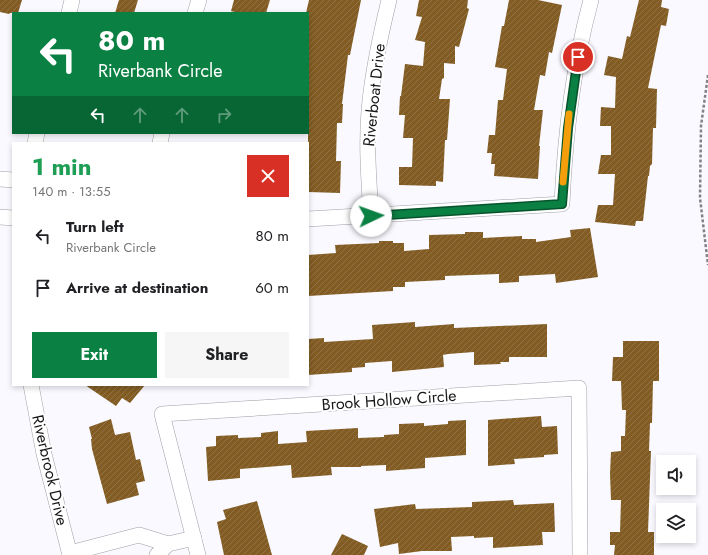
<!DOCTYPE html>
<meta charset="utf-8">
<style>
:root{--surface:#fff;--page:#f6f6f6;--text:#202124;--muted:#757577;--accent:#0b8043}
body{margin:0;font-family:Jost,sans-serif;background:var(--page);color:var(--text);height:100vh;display:flex;flex-direction:column;font-size:15px;white-space:nowrap}
*{box-sizing:border-box;margin:0}
p{font-size:13px;color:var(--muted)}
.icon{flex:none;width:22px;height:22px;fill:none;stroke:currentColor;stroke-width:2;stroke-linecap:round;stroke-linejoin:round}
.map{position:relative;flex:1;overflow:hidden}
.details{position:absolute;left:12px;top:142px;width:297px;height:244px;display:flex;flex-direction:column;background:var(--surface);border-radius:0px;box-shadow:0 2px 6px #0003}
.details>*{flex:none}
.hud{position:absolute;left:12px;top:12px;width:297px;height:122px;border-radius:0px;box-shadow:0 2px 6px #0003;background:#0b8043;color:#fff;overflow:hidden}
.tools{position:absolute;left:656px;top:455px;display:grid;gap:8px}
.tools a{display:grid;place-items:center;width:40px;height:40px;border-radius:0px;background:var(--surface);box-shadow:0 2px 6px #0003;font-size:20px}
.pin{position:absolute;display:grid;place-items:center;width:34px;height:34px;color:#fff;margin:-17px;border:2px solid #fff;border-radius:50%;box-shadow:0 1px 4px #0007}
.me{position:absolute;width:44px;margin:-22px;rotate:87deg;stroke-linejoin:round;filter:drop-shadow(0 0 3px #0008)}
.turn{display:flex;align-items:center;gap:14px;height:84px;padding:0 20px;font-size:18px}
.turn .icon{width:52px;height:52px;stroke-width:2.5}
.turn b{display:block;font-size:28px;line-height:34px}
.lanes{display:flex;align-items:center;height:38px;padding:0 20px;background:#0003;justify-content:center;gap:20px;direction:ltr}
.lanes .off{opacity:.35}
.round{display:grid;place-items:center;flex:none;width:42px;height:42px;border-radius:0px;background:var(--page)}
.head{display:flex;align-items:center;justify-content:space-between;height:68px;padding:0 20px}
h1{font-size:24px;font-weight:700;line-height:30px;color:#1e9e55}
.button{display:flex;gap:8px;margin-top:auto;padding:8px 20px}
.button a{flex:1;height:46px;border-radius:0px;background:var(--accent);color:#fff;font-size:16px;font-weight:700;line-height:46px;text-align:center}
.button a+a{background:var(--page);color:var(--text)}
ul{padding:0;list-style:none}
li{display:flex;align-items:center;gap:12px;height:52px;padding:0 20px}
li div{flex:1}
li b{display:block;font-size:15px}
li em{font-style:normal}
.map>svg:first-child{display:block}
</style>
<div class="map">
<svg width="708" height="555" viewBox="0 0 708 555">
<defs>
<pattern id="building-hatch" width="6" height="6" patternUnits="userSpaceOnUse"><rect width="6" height="6" fill="#825c22"/><path d="M-1 1l2-2M0 6l6-6M5 7l2-2" fill="none" stroke="#907448"/></pattern>
</defs>
<rect width="100%" height="100%" fill="#f9f9ff"/>
<g fill="url(#building-hatch)">
<path d="M0 0H22L18 13H10L9 14 0 12Z"/>
<path d="M119 0H138L134 13H115Z"/>
<path d="M234 0H270L266 13H238L231 11Z"/>
<path d="M309 0H361L350 55H348L342 104H343L342 123H337L336 161H341L340 193 308 192V13H306Z"/>
<path d="M419 0H468L467 8 469 9 459 47 455 46V64L444 63V78L442 79 439 99H450L447 140H445L443 182 436 181V186L399 185V167H412L413 138H403L405 115H399L400 96H401L405 64 423 66 425 42 415 40 422 17 416 16Z"/>
<path d="M509 0H538L562 5 552 53 549 52 545 76 540 75 534 110H543L539 146H540L538 179 494 176 495 164H491L492 153H487L489 135H495L498 100H503L507 69 495 67 502 26H504Z"/>
<path d="M639 0H662L661 7 669 9 666 26 661 25 648 88 657 89 656 128H653L652 164 650 166 649 176H648L643 221H636L635 226 595 222 598 205H613L615 174H598L601 155H611V126H600L601 107 615 108 616 77 604 75 608 56 622 59 627 36 630 37Z"/>
<path d="M590 228 598 277 556 283 555 274 519 276V282L499 283V274L445 276V280L405 282V287H393V291L308 296V255L336 253 335 245 379 243V241H393V243H404V251L429 249V235L465 234V232H483V238L522 236V239H536V242L571 237 570 230Z"/>
<path d="M415 322V327L454 324V328L547 324V357H509V362H500L501 364 474 365V352L448 354 443 355 444 367 392 372V361L365 363V367L352 368V372L308 375V339L324 338V342L373 339 372 325Z"/>
<path d="M623 341H659V381H653L652 423H650L649 451H651L648 532H654V555H614L615 545H610V532H620L621 500H611L610 474 611 452 621 451V436H625L626 410H622L621 381H612L613 357H623Z"/>
<path d="M85 385H145L130 403 122 398 116 406Z"/>
<path d="M541 416 542 427 557 426 558 454 544 455V457L514 459 515 464 488 466V420Z"/>
<path d="M111 419 115 435 130 432 136 460 140 459 145 481 136 483 139 495 107 504 92 449 91 439H92L89 427Z"/>
<path d="M466 420V455L425 458V468L386 471V465L361 466V467H331L332 475 292 478 291 465 240 469V478L208 481 206 447 216 446V436L238 435V438L261 437V433L278 431V444L307 442 306 431 358 428V438L384 437V435L399 434V424L424 423V426L448 424V421Z"/>
<path d="M513 500 514 505 554 503 555 532H542L543 545 493 548V537L474 538V536L451 537 452 551H422L399 554 398 543 380 547 374 509 415 504 416 509 472 507V502Z"/>
<path d="M257 501 272 555H224L217 522 226 519 223 510Z"/>
<path d="M342 534 368 546 364 555H331Z"/>
</g>
<g fill="none" stroke-linecap="round" stroke-linejoin="round">
<g stroke="#9fa0a5" stroke-width="16">
<g id="minor">
<path d="M69 13 72 0"/>
<path d="M195 13 199 0"/>
<path d="M35 143 37 133"/>
<path d="M160 143 162 133"/>
<path d="M0 179 13 180"/>
<path d="M371 216C369 181 366 146 369 111 372 74 380 37 389 0"/>
<path d="M0 217 13 218"/>
<path d="M308 219 562 204C565 135 573 66 591 0"/>
<path d="M31 385 44 454 70 555"/>
<path d="M70 553 139 535 168 544"/>
<path d="M157 555 168 544 194 538"/>
<path d="M198 555 162 414 579 388 580 555"/>
</g>
</g>
<path stroke="#828286" stroke-width="2.5" stroke-dasharray="3 2" stroke-linecap="butt" d="M708 75 701 126 700 198 708 265"/>
<use href="#minor" stroke="#fff" stroke-width="15"/>
</g>
<g fill="none" stroke-linecap="round" stroke-linejoin="round">
<g stroke="#07532c" stroke-width="10">
<path id="route" d="M371 216 562 204 568 128 578 57"/>
</g>
<use href="#route" stroke="#0b8043" stroke-width="7"/>
<path stroke="#f59e0b" stroke-width="7" d="M563 182 569 114"/>
</g>
<g text-anchor="middle" dominant-baseline="central" stroke-width="4" stroke-linejoin="round" paint-order="stroke">
<g font-size="16" fill="#18181a" stroke="#fff">
<text transform="translate(374 95) rotate(-84)">Riverboat Drive</text>
<text transform="translate(389 400) rotate(-4)">Brook Hollow Circle</text>
<text transform="translate(50 470) rotate(77)">Riverbrook Drive</text>
</g>
</g>
</svg>
<div class="tools">
<a><svg class="icon" aria-label="sound" viewBox="0 0 24 24"><path d="M4 9h4l5-4v14l-5-4H4zM17 9q2 3 0 6"/></svg></a>
<a><svg class="icon" aria-label="layers" viewBox="0 0 24 24"><path d="M12 4l9 5-9 5-9-5zM3 14l9 5 9-5"/></svg></a>
</div>
<div class="pin" style="left:578px;top:57px;background:#d93025"><svg class="icon" aria-label="arrive" viewBox="0 0 24 24"><path d="M6 21V4h12l-3 4 3 4H6"/></svg></div>
<svg class="me" style="left:371px;top:216px" viewBox="-20 -20 40 40"><circle r="19" fill="#fff"/><path d="M0-13L10 11 0 6-10 11z" fill="#0b8043"/></svg>
<div class="hud">
<div class="turn"><svg class="icon" aria-label="left" viewBox="0 0 24 24"><path d="M17 20v-9H6M10 6l-5 5 5 5"/></svg><div><b>80 m</b>Riverbank Circle</div></div>
<div class="lanes"><svg class="icon" aria-label="left" viewBox="0 0 24 24"><path d="M17 20v-9H6M10 6l-5 5 5 5"/></svg><svg class="icon off" aria-label="ahead" viewBox="0 0 24 24"><path d="M12 20V5M6 11l6-6 6 6"/></svg><svg class="icon off" aria-label="ahead" viewBox="0 0 24 24"><path d="M12 20V5M6 11l6-6 6 6"/></svg><svg class="icon off" aria-label="right" viewBox="0 0 24 24"><path d="M7 20v-9h11M14 6l5 5-5 5"/></svg></div>
</div>
<section class="details">
<div class="head"><div><h1>1 min</h1><p>140 m · 13:55</p></div><a class="round" style="background:#d93025;color:#fff"><svg class="icon" aria-label="close" viewBox="0 0 24 24"><path d="M6 6l12 12M18 6L6 18"/></svg></a></div>
<ul>
<li><svg class="icon" aria-label="left" viewBox="0 0 24 24"><path d="M17 20v-9H6M10 6l-5 5 5 5"/></svg><div><b>Turn left</b><p>Riverbank Circle</p></div><em>80 m</em></li>
<li><svg class="icon" aria-label="arrive" viewBox="0 0 24 24"><path d="M6 21V4h12l-3 4 3 4H6"/></svg><div><b>Arrive at destination</b></div><em>60 m</em></li>
</ul>
<div class="button"><a>Exit</a><a>Share</a></div>
</section>
</div>
